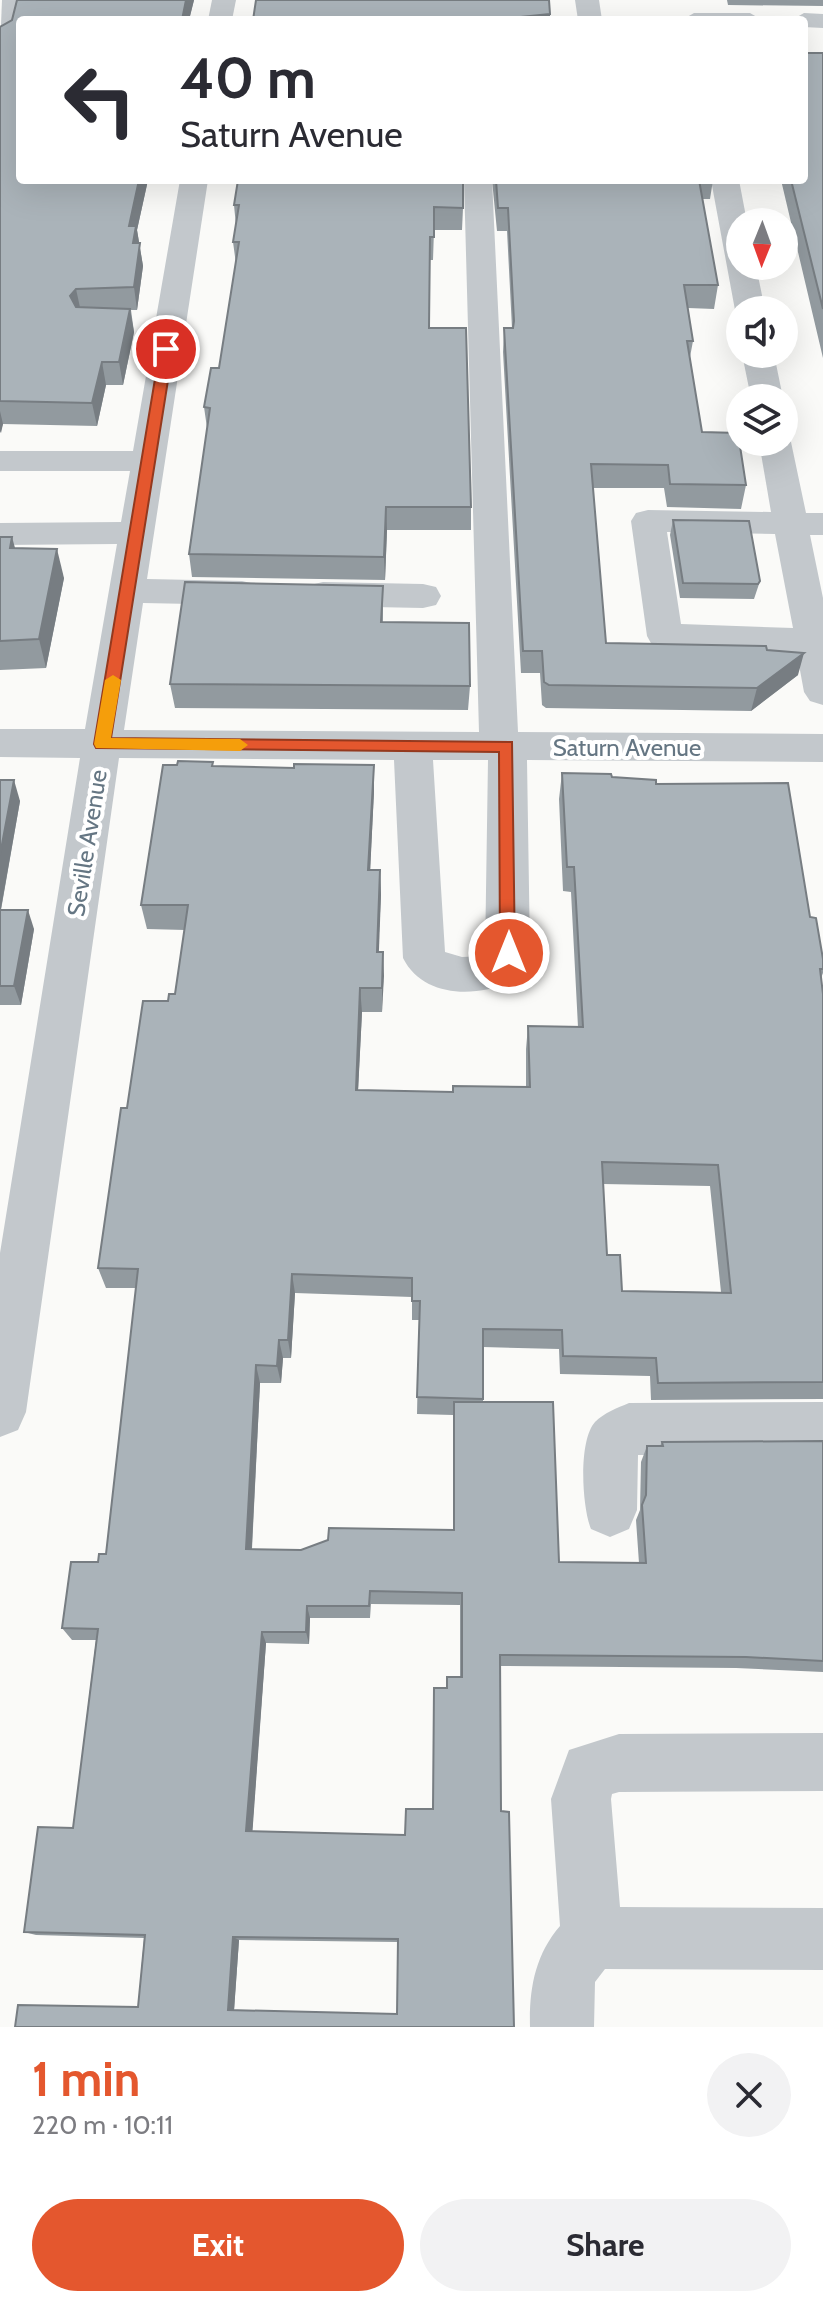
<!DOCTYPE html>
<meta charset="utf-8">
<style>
:root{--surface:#fff;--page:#f2f2f3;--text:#2b2b33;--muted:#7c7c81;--accent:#e4572e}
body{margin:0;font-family:Cabin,sans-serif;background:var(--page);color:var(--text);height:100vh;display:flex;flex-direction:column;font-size:30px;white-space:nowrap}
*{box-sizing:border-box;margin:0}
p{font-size:26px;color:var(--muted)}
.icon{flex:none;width:44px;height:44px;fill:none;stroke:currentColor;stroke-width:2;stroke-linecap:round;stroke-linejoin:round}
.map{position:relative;height:2027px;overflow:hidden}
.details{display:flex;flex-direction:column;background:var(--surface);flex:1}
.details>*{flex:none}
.guide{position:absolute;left:16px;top:16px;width:792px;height:168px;border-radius:8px;box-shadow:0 8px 32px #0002;background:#fff;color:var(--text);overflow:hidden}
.needle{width:52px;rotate:181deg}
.tools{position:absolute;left:726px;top:208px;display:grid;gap:16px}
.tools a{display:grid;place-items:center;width:72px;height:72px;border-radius:50%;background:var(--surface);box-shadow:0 8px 32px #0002;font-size:40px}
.pin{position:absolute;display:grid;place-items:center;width:68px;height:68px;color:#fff;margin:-34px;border:4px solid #fff;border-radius:50%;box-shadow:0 2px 8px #0007}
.me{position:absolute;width:88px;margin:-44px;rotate:0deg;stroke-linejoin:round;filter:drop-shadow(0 0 6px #0008)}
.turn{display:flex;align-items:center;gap:28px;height:168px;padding:0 32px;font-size:36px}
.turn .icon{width:104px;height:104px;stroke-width:2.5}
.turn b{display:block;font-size:56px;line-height:68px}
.round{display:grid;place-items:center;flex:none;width:84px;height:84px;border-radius:42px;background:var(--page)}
.head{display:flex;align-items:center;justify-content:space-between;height:136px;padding:0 32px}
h1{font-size:48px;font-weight:700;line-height:60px;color:var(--accent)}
.primary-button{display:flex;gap:16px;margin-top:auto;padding:16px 32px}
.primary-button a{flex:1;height:92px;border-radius:48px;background:var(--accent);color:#fff;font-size:32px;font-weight:700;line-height:92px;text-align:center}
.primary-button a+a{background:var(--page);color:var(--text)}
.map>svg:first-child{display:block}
</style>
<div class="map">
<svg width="823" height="2027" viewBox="0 0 823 2027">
<rect width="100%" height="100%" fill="#fafaf8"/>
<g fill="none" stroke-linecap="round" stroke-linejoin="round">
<g fill="#c3c8cc" fill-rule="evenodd">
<path d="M2 0H26L13 41 0 49Z"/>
<path d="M212 0H236L232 20H208Z"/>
<rect x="459" y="0" width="24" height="20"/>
<path d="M575 0H599L602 20H578Z"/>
<path d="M694 13H750L762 20H682Z"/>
<path d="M804 13 823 14V28L804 27V20H792Z"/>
<path d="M180 180H208L147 579 242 581 255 584 260 593 255 602 242 605 143 603 124 730 479 732 464 180H492L518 732 823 734V762L527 760 530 953 519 978C482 998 424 1000 403 958L394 760 119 758 26 1412 18 1430 0 1437V1253L80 758 0 757V729H85L117 544 0 545V523L121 522 130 471H0V451H133ZM433 760H488L485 956 462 957 445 952Z"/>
<path d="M711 180H739L747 222H740V266H756L765 310H740V317L735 310Z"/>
<path d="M742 354H774L783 398H751Z"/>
<path d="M784 434 791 442 806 513H823V535H810L823 598V705L810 701 804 692 797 654 665 649 652 645 647 636 631 521 636 513 648 510 771 512 759 442H784ZM667 532 775 534 793 628 681 624Z"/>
<path d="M323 582 423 584 436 587 441 596 436 605 423 608 323 606 310 603 305 594 310 585Z"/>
<path d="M823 1402V1454L638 1455 637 1510 629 1529 610 1537 591 1529C582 1507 578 1441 595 1422 604 1413 617 1408 629 1403Z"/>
<path d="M823 1733V1791L619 1792 612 1794 611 1799 620 1907 823 1908V1970L605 1969 595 1982 594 2027H530C529 1989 535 1955 560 1926L551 1799 569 1750 619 1734Z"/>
</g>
</g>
<g fill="#929a9f" fill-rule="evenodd">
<path d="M17 0H194L189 20H20V180H148L137 230 143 266 137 310H131L134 332 123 385H106L97 426 3 424 0 433V27L12 20Z"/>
<path d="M727 0H823V6L728 5Z"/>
<path d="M823 53V358L781 180H804Z"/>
<path d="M492 180H713L710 199H702L718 285 714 309 688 308 693 341 690 357 702 432 746 485 741 509 667 507 664 488H593L606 643 767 650 798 675 751 711 546 708 542 705 540 673H521L503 352 504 328H512L507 231H497Z"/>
<path d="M234 205 463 208 462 230H434L433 260H430L429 328 471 507V530H387L385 580 192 577 189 554 207 428 204 407 219 368 236 264 233 242 236 226Z"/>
<path d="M673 520 760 581 754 599 680 598 670 535Z"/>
<path d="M0 537 15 548 64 578 46 668 0 670Z"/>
<path d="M383 586V622L470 686 468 710 175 708 170 684Z"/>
<path d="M177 765 214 766 374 791 370 870H380L381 895 378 952H383L382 1012H362L358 1090 453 1092 526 1087V1049L528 1026 578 1027 571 892 563 891 559 799 562 773 612 777 656 784 810 917 823 959V973L821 978 823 994V1399L651 1400 650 1376 560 1374 559 1349 483 1347V1402L559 1562 639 1563 636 1520 640 1510 641 1462 647 1446H660L662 1442 823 1441V1672L736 1668 500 1666 501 1811 514 2027 138 2007 144 1938 36 1935 24 1932 73 1828 96 1640H72L62 1628 98 1562 106 1554 136 1288H106L98 1268 127 1108 168 1001 175 994 185 930 147 929 141 905ZM603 1184 710 1186 721 1292 622 1291 607 1255ZM295 1293 412 1297V1320H419L417 1414 453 1415V1530L301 1550 252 1549 260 1383H281L283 1358H291ZM371 1604 460 1605V1677H447L446 1688 434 1699 433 1809 405 1835 252 1832 266 1643 309 1644 310 1618H370ZM239 1940 398 1942 397 2014 234 2010Z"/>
<path d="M0 780 20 801 1 910 34 929 21 1005H0Z"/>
</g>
<g fill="#777d82">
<path d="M186 0H194L189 20H182Z"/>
<path d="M550 14V20H489Z"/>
<path d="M139 180H148L137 230 143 266 137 310 134 287 129 226Z"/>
<path d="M76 289 81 312 74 319 70 296Z"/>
<path d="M130 309 134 332 123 385 119 362Z"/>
<path d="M102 362 106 385 97 426 92 403Z"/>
<path d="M0 411 3 424 1 433 0 431Z"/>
<path d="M386 507 387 530 385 580 384 557Z"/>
<path d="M12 537 20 566 10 548Z"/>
<path d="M57 549 64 578 46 668 39 639Z"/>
<path d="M804 653 798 675 751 711 757 688Z"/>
<path d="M374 765V791L369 895 368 870Z"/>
<path d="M14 780 20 801 0 914V855Z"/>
<path d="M380 870 381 895 378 976 377 952Z"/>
<path d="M28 910 34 929 21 1005 14 986Z"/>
<path d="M383 952 384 976 382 1012V988Z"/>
<path d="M360 988 362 1012 357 1112 356 1090Z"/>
<path d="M292 1274 295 1293 291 1358 288 1340Z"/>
<path d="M279 1340 283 1358 281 1383 277 1366Z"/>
<path d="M256 1365 260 1383 251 1563 246 1549Z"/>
<path d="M307 1606 310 1618 309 1644 306 1632Z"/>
<path d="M262 1632 266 1643 252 1838 246 1831Z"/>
<path d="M233 1937 239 1940 234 2011 228 2010Z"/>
</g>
<g fill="#aab3b9" stroke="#777d82" stroke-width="2" fill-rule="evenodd">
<path d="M17 0H186L182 20H20V180H139L129 226H136L133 243H140L134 287 76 289 70 296 76 307 130 309 119 362H102L92 403 0 401V27L12 20Z"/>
<path d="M256 0H549L550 14 489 20H253Z"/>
<path d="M804 53H823V309L791 180H804Z"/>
<path d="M238 180H463V208L434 207V237H430L429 328H466L471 507H386L384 557 189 554 210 408 204 407 211 368H219L239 242H233L239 205H234Z"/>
<path d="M496 180H699L718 285H684L693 341H687L702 432 738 433 746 485 670 484 668 465 591 464 606 643 766 646 767 650 804 653 757 688 549 685 544 682 542 651H523L504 328H513L514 321 508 208H498Z"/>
<path d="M673 520 749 521 760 581 758 584 683 583Z"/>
<path d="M0 537H12L10 548 57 549 39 639 0 641Z"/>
<path d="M185 582 383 586 381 622 469 623 470 686 170 684Z"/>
<path d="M178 761 213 762 212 766 294 768V764L374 765 368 870H380L377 952H383L382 988H360L356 1090 453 1092V1086L530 1087 528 1026 583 1027 574 867H567L562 773 611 774 612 777 656 780V784L788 783 810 917 816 918 823 959V969H820L823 994V1382L658 1383 656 1358 563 1356 562 1330 483 1329V1399L417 1397 420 1301H412V1278L292 1274 288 1340H279L277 1366 256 1365 246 1549 301 1550 328 1540 329 1528 454 1530V1402H553L559 1562 646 1563 642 1505 646 1495 647 1446H663L662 1442 823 1441V1661L746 1657 500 1655 501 1811 509 1812 514 2027H15L18 2005 138 2007 145 1935 24 1932 38 1827 73 1828 98 1629 62 1628 71 1562H98L99 1554H106L138 1269 98 1268 121 1108H127L143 1001H168L169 994H175L188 905H141L163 765H177ZM602 1162 718 1165 731 1293 622 1291 620 1255H607ZM370 1591 462 1593V1677H447V1688H434L433 1809H406L405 1835 246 1831 262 1632H306L307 1606H369ZM233 1937 398 1939 397 2014 228 2010Z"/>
<path d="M0 780H14L0 855Z"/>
<path d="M0 910H28L14 986H0Z"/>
</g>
<path fill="#e4572e" stroke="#94391e" stroke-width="2" d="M166 345 173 349 111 738 512 742 515 958 509 960 500 953 499 752 96 748 94 744 160 349Z"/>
<path fill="#f59e0b" d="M113 675 121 680 111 738 240 739 248 745 240 751 96 748 94 744 105 680Z"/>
<g text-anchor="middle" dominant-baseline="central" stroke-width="8" stroke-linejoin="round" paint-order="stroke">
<g font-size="24" fill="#657683" stroke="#fff">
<text x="627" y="747">Saturn Avenue</text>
<text transform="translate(87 843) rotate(-81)">Seville Avenue</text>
</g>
</g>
</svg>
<div class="tools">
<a><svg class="needle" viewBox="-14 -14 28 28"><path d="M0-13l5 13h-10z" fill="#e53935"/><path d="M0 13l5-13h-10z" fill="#7c7c81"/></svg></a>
<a><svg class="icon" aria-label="sound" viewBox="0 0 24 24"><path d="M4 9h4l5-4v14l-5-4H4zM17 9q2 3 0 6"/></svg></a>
<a><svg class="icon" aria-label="layers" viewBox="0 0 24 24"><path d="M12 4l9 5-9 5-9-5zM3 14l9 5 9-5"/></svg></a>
</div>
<div class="pin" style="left:166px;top:349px;background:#d93025"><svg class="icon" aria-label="arrive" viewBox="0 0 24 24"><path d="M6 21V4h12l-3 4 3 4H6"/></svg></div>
<svg class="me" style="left:509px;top:953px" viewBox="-20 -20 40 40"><circle r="17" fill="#e4572e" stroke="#fff" stroke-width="3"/><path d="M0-11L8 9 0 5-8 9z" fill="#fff"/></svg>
<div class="guide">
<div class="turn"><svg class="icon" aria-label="left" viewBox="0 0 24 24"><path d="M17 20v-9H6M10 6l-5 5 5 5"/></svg><div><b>40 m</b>Saturn Avenue</div></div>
</div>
</div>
<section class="details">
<div class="head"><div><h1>1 min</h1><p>220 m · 10:11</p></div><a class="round"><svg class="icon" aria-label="close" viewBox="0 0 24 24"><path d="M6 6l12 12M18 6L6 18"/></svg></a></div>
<div class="primary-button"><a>Exit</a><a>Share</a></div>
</section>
